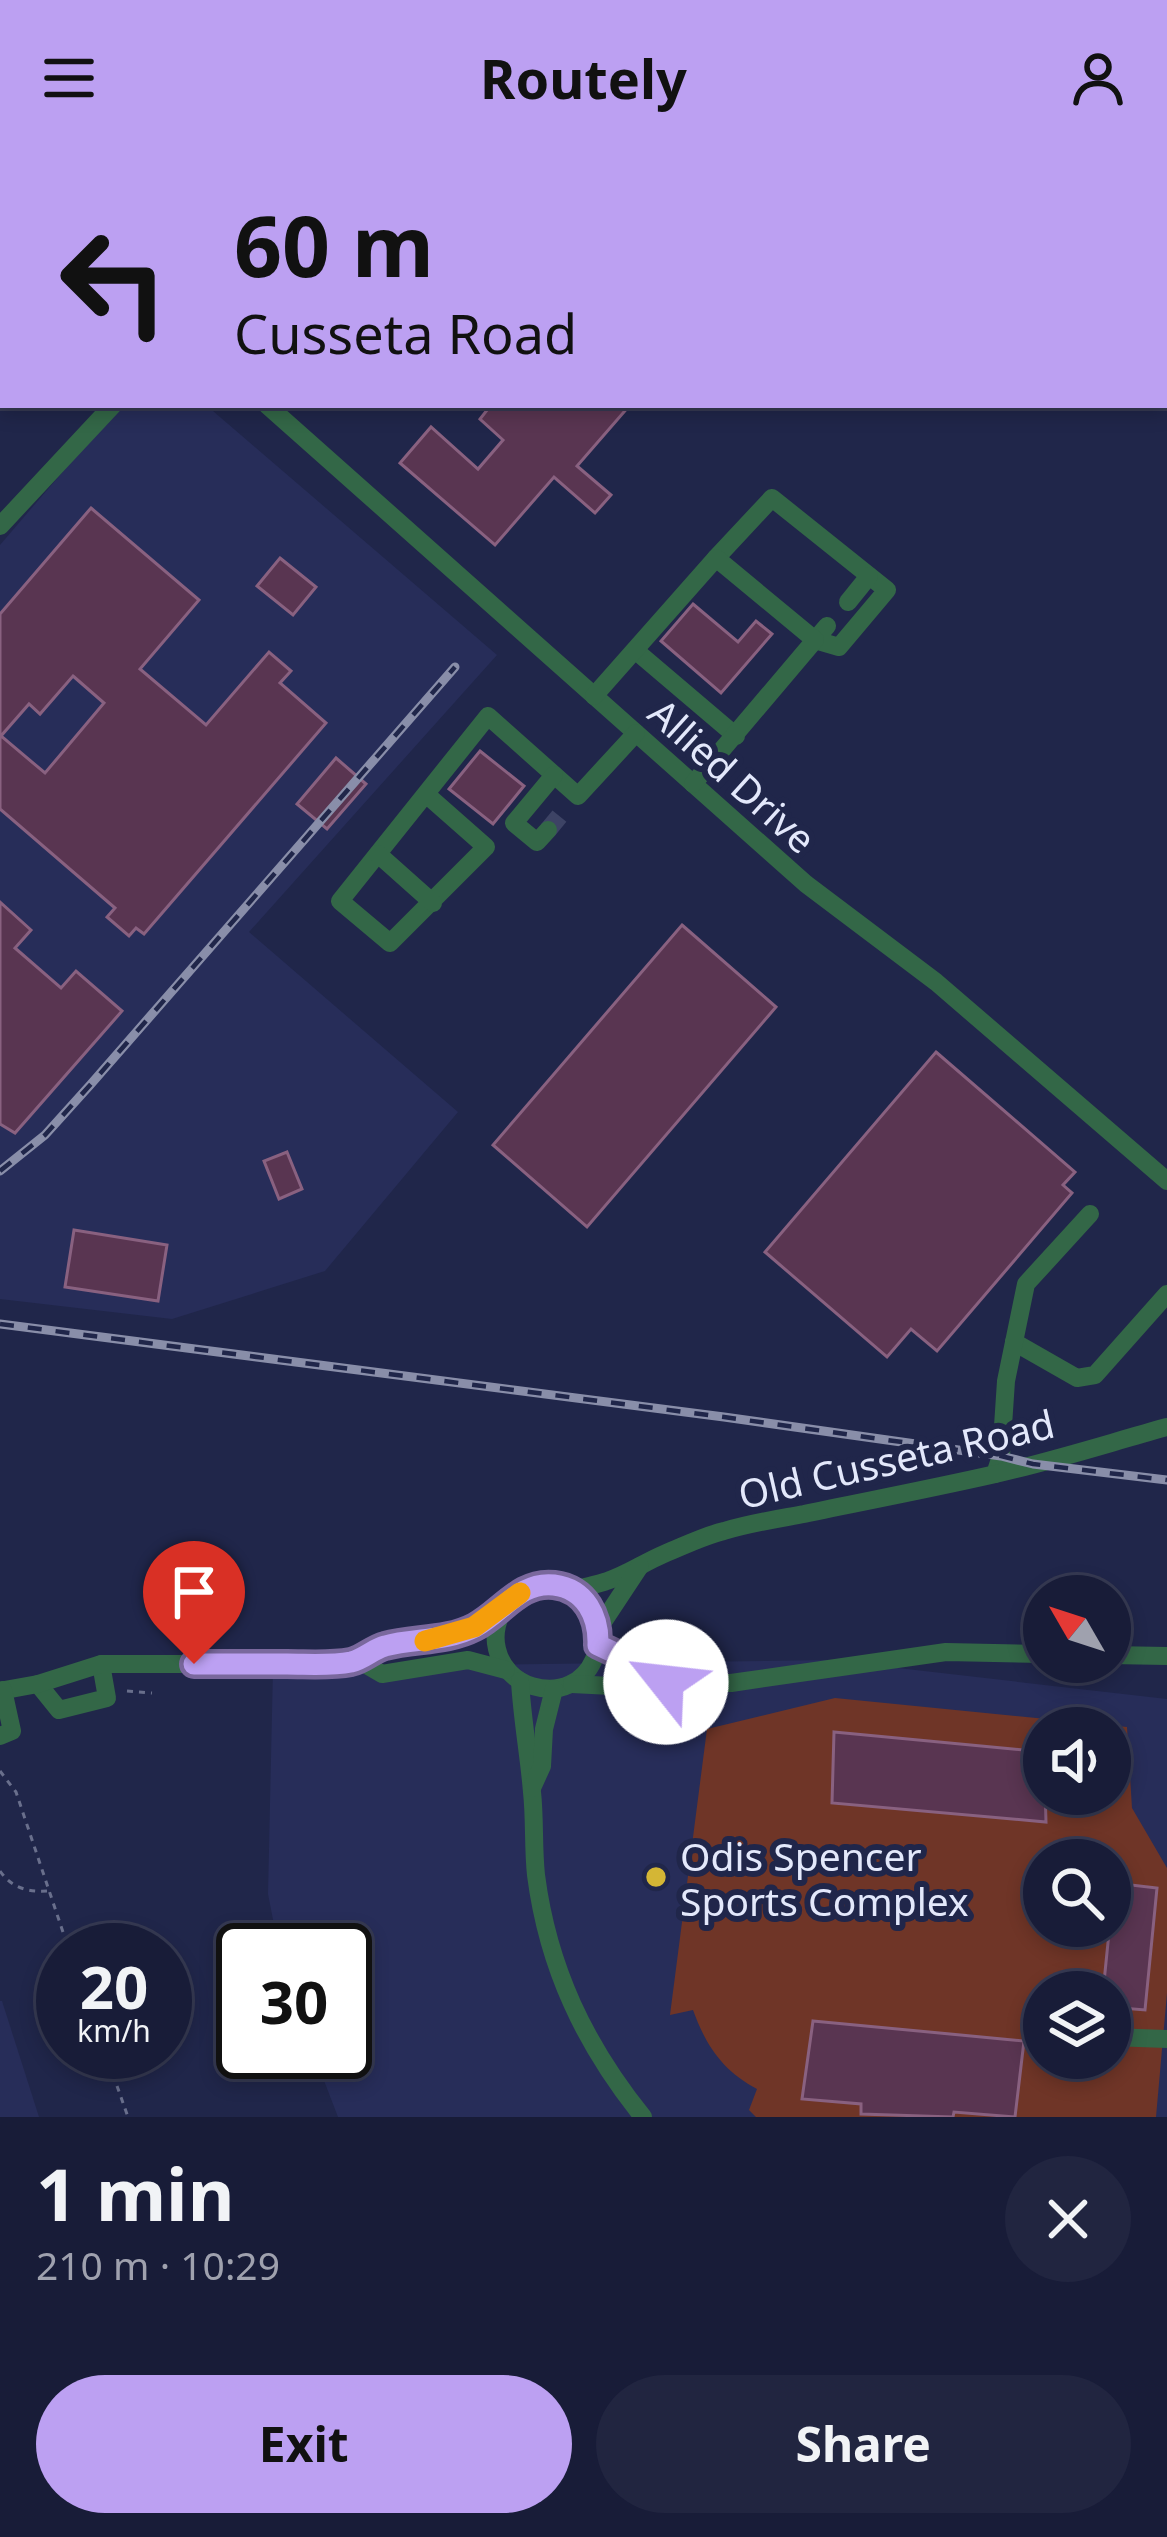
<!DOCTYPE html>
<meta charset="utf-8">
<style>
:root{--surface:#181c38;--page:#212540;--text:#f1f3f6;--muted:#9fa1ae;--line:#363a53;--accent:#bca0f2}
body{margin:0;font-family:"Noto Sans",sans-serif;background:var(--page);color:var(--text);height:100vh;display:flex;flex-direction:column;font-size:45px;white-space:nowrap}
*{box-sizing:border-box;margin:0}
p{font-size:39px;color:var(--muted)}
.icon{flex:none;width:66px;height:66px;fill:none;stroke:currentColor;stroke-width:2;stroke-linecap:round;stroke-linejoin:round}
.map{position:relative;height:1961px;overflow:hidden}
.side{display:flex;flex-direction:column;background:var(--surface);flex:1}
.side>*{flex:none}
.guide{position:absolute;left:0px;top:0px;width:1167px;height:252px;box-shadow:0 6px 18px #0003,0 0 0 3px var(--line);background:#bca0f2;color:#111;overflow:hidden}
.needle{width:78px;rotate:309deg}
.fabs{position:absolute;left:1023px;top:1419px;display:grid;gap:24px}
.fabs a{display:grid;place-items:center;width:108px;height:108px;border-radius:50%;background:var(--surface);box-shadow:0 6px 18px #0003,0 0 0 3px var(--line);font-size:60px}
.speed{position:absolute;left:36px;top:1767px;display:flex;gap:24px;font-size:60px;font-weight:700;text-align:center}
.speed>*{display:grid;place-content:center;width:156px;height:156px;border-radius:50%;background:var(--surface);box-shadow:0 6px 18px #0003,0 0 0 3px var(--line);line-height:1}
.speed small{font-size:30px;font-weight:400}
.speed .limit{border:6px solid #111;border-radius:18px;background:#fff;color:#111}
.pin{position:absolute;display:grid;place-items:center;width:102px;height:102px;color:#fff;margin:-123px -51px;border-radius:50% 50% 50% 0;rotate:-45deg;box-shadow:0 0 12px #0007}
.pin .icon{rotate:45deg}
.me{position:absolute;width:132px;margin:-66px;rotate:299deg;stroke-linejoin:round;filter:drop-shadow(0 0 9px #0008)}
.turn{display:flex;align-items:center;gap:42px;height:252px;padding:0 36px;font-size:54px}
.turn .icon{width:156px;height:156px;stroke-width:2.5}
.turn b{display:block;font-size:84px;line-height:102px}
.round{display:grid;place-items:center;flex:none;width:126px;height:126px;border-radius:63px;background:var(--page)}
.summary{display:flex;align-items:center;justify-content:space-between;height:204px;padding:0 36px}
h1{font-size:72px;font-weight:700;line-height:90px}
.action{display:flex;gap:24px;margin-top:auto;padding:24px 36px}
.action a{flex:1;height:138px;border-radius:72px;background:var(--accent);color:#111;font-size:48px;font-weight:700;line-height:138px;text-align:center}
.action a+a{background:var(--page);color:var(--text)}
header{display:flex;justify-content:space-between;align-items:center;height:156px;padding:0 36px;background:var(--accent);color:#111;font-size:54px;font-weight:700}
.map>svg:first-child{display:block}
</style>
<header><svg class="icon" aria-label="menu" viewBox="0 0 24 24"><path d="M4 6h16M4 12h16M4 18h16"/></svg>Routely<svg class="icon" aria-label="person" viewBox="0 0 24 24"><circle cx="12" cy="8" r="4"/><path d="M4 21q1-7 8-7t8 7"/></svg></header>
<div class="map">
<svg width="1167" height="1961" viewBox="0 0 1167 1961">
<rect width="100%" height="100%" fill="#20264a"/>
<g fill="#272d59" fill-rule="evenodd">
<path d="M120 249H206L497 499 249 776 458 956 325 1115 172 1163 0 1143V389Z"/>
<path d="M828 1504 1167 1543V1961H338L313 1896H345V1794H279L268 1738 273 1512ZM1044 1572H1110V1638H1044ZM1044 1704H1110V1770H1044ZM1044 1836H1110V1902H1044Z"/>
<path d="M0 1845H2L39 1961H0Z"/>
</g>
<path fill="#6f3527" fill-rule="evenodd" d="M835 1542 1127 1571 1132 1652 1167 1712V1837L1156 1961H756L749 1954 757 1933C723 1915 706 1890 693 1854L670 1859 707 1573ZM1044 1572H1110V1638H1044ZM1044 1704H1110V1770H1044ZM1044 1836H1110V1902H1044Z"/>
<g fill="#593551" stroke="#896180" stroke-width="3" fill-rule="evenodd">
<path d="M491 249H630L577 310 611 339 595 357 554 321 495 389 400 307 431 271 478 313 503 284 480 263Z"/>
<path d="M91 352 199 444 140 513 206 569 269 496 291 515 280 527 326 567 144 778 136 772 129 780 107 761 115 752 0 653V458ZM73 520 104 547 45 617 1 580 29 548 40 558Z"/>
<path d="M280 402 316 431 293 459 257 430Z"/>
<path d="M693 448 738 486 756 465 772 478 721 537 661 485Z"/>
<path d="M480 595 524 630 493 668 449 633Z"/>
<path d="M336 602 366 628 327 673 297 648Z"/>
<path d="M0 746 31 774 15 792 61 832 76 815 122 855 15 977 0 968Z"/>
<path d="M682 769 776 851 587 1071 493 989Z"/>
<path d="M936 896 1075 1016 1063 1029 1072 1037 937 1195 911 1173 887 1201 765 1096Z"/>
<path d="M287 996 302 1033 279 1043 264 1005Z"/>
<path d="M74 1074 167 1089 158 1145 65 1131Z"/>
<path d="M834 1576 1044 1596 1046 1666 832 1647Z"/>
<path d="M1114 1727 1157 1732 1145 1854 1110 1851V1836H1103Z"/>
<path d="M813 1865 1024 1885 1015 1961 954 1956 953 1961 861 1958V1948L802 1943Z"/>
</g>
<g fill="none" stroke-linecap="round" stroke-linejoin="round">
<path stroke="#3d4365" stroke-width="18" stroke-dasharray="18 9" stroke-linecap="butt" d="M548 674 562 657"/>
<g stroke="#696f8c" stroke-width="3" stroke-dasharray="6 6" stroke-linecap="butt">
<path d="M127 1535 152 1537"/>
<path d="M0 1615 16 1636 69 1794"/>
<path d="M0 1715C12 1732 27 1736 47 1735"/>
<path d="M105 1896 128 1961"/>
</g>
<g stroke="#336747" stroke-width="18">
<path d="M0 15 3 17"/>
<path d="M267 249 806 728 936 826 1167 1025"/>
<path d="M0 370 113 249"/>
<path d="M716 402 772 342 887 434 839 491 815 484 827 470"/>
<path d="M848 446 869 420"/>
<path d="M636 495 736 580"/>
<path d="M594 540 716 402 815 484 693 628"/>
<path d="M427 639 486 691 390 787 340 745 488 560 578 640 636 577"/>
<path d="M548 674 537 686 514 667 554 619"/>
<path d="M378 698 433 747"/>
<path d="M1014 1186 1077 1222 1095 1219 1167 1138"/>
<path d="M995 1318 1001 1300 1006 1225 1026 1128 1090 1058"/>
<path d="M570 1434C626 1474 590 1548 532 1530 515 1525 501 1511 497 1493 494 1481 496 1469 501 1458 511 1438 532 1427 554 1429 556 1429 569 1433 571 1433 581 1433 597 1428 607 1425 626 1419 645 1406 664 1398 684 1390 703 1380 724 1375 750 1367 777 1363 804 1358 866 1345 929 1333 991 1319 1050 1306 1109 1287 1167 1271"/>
<path d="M599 1472 640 1410"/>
<path d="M599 1489 666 1526"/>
<path d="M1110 1499 1167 1500"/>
<path d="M358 1504 382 1518 468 1504 506 1514"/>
<path d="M520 1525C522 1562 529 1599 532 1636 535 1663 533 1691 536 1719 548 1812 585 1889 643 1961"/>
<path d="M38 1528 59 1554 107 1542 101 1508"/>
<path d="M572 1528 631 1531 666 1526 731 1527 946 1496 1044 1498"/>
<path d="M0 1535 38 1528 101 1508H334L358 1504 381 1491 436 1483 474 1471 506 1448"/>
<path d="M0 1580 12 1575 3 1534"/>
<path d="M532 1632 542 1610 544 1573 554 1533"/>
<path d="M1110 1881 1167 1883"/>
</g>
<g stroke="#47b677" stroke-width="27">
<path d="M979 0 983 3"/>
<path d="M1067 0 1071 3"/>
<path d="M1164 75 1167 77"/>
<path d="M1164 141 1167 143"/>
</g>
<g stroke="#898ea9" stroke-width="9">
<g id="rail">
<path d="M0 1015 45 979 91 928 455 511"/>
<path d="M0 1168 724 1261 1001 1300 1033 1308 1167 1324"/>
</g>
</g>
<use href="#rail" stroke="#20264a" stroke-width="4.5" stroke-dasharray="14" stroke-linecap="butt"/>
</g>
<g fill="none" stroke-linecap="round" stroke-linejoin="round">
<g stroke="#7a689d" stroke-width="30">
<path id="route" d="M194 1508C225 1508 256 1508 287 1508 308 1508 330 1510 351 1506 364 1503 373 1493 385 1490 414 1482 446 1486 475 1471 502 1457 520 1425 554 1429 586 1433 599 1461 598 1489L634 1506 666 1526"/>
</g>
<use href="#route" stroke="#bca0f2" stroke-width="21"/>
<path stroke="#f59e0b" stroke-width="21" d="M425 1485 474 1471 520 1437"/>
</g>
<circle fill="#d4b635" stroke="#20264a" stroke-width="4.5" cx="656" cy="1721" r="12"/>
<g text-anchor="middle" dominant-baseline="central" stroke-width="12" stroke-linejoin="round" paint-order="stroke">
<g font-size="39" fill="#e3e8fb" stroke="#20264a">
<text transform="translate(733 619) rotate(42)">Allied Drive</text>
<text transform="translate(896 1302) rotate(-13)">Old Cusseta Road</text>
</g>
<g font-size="39" fill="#e3e8fb" stroke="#20264a" text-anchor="start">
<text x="680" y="1699">Odis Spencer<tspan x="680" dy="45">Sports Complex</tspan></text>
</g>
</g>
</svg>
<div class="fabs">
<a><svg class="needle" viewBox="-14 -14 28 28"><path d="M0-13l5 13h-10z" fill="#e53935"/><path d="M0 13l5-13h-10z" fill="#9fa1ae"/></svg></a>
<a><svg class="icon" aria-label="sound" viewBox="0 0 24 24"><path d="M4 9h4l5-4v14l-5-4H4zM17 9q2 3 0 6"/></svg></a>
<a><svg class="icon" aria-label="search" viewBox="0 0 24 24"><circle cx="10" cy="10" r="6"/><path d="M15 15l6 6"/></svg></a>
<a><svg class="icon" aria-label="layers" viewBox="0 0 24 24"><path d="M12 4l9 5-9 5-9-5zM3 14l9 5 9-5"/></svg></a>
</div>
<div class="speed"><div>20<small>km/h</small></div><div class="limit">30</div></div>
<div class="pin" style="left:194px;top:1508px;background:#d93025"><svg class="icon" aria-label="arrive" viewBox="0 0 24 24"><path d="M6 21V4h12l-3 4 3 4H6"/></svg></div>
<svg class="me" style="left:666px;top:1526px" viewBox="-20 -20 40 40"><circle r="19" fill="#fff"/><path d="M0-13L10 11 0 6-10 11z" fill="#bca0f2"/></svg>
<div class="guide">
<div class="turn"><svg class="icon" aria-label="left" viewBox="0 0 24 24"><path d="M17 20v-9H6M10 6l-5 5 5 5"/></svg><div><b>60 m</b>Cusseta Road</div></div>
</div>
</div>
<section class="side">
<div class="summary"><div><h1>1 min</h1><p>210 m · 10:29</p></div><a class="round"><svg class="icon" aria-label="close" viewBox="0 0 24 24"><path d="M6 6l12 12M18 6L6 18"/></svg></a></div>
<div class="action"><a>Exit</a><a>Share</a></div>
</section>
